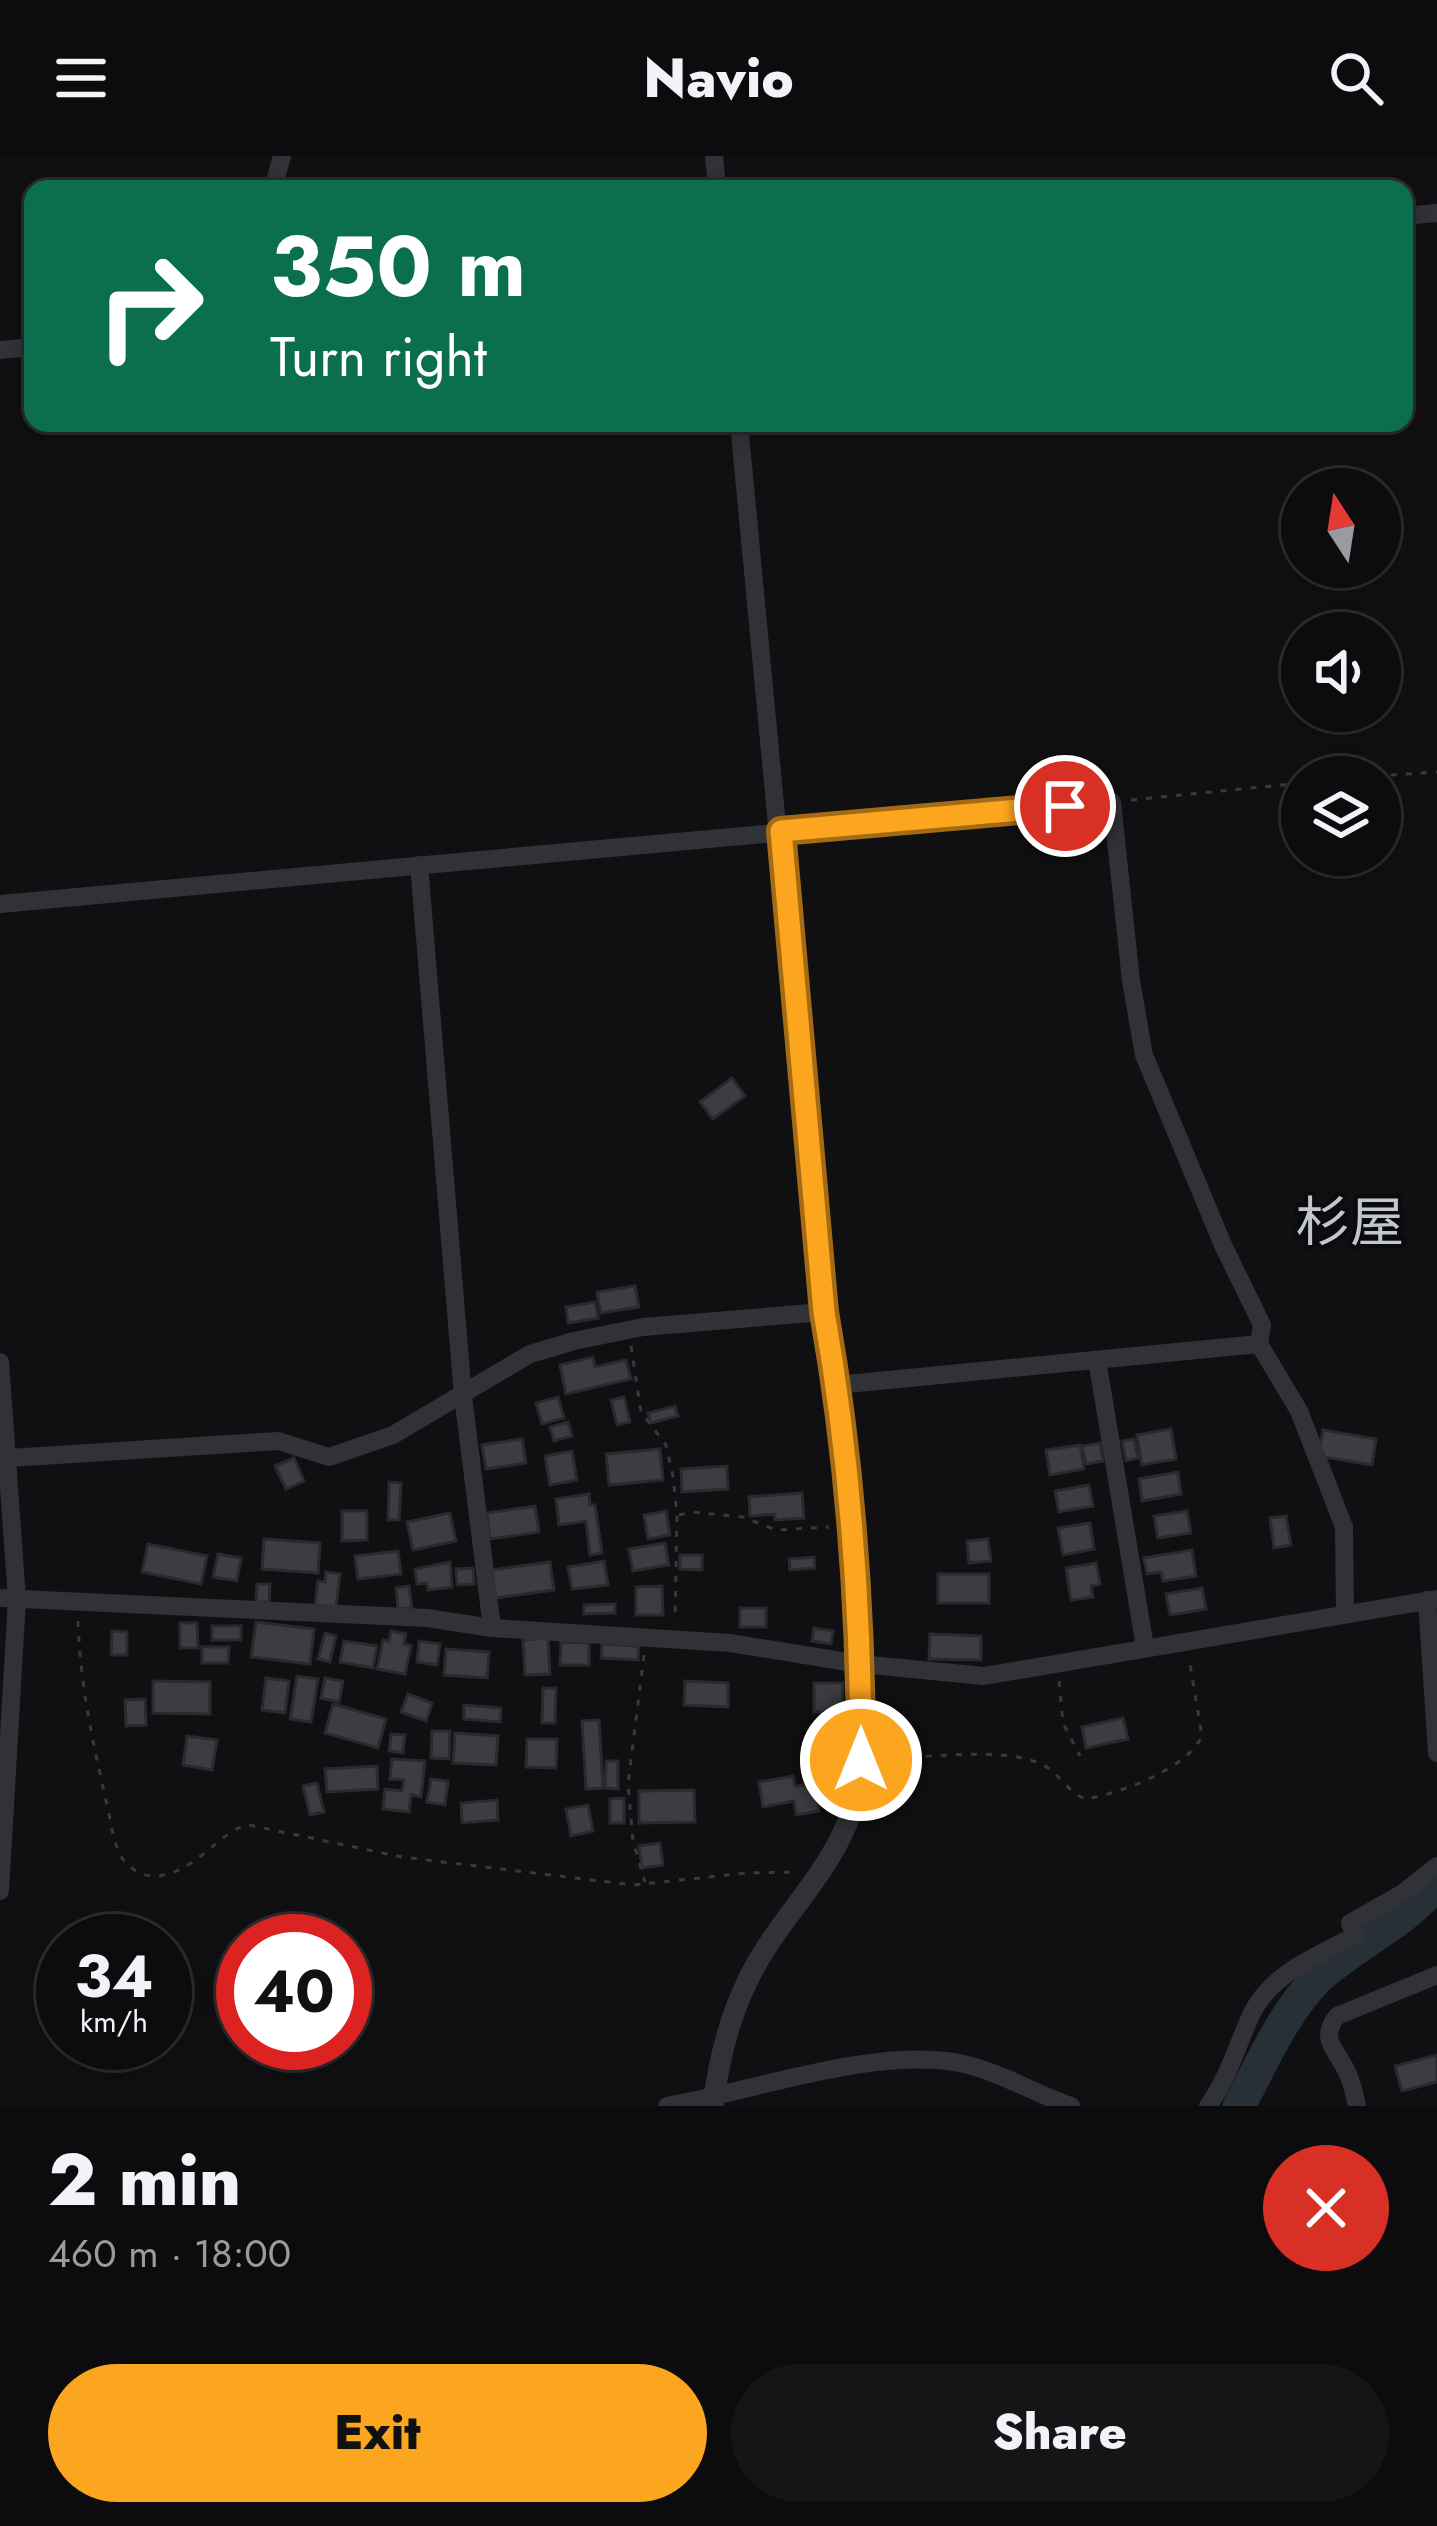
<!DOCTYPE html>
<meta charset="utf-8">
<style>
:root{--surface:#0c0c0e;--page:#151517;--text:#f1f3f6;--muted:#9a9b9e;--line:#2c2c2e;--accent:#fca51e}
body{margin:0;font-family:Jost,"Noto Sans JP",sans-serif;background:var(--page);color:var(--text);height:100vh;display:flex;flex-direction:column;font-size:45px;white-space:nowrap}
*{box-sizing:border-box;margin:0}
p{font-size:39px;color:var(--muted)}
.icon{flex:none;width:66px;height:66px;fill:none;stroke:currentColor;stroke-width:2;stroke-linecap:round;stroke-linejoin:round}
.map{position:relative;height:1950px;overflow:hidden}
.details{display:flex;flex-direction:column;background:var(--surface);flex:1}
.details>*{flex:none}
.banner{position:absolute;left:24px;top:24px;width:1389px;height:252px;border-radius:24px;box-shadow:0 6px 18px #0003,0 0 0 3px var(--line);background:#0b6e4f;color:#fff;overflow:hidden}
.needle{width:78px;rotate:348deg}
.controls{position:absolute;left:1281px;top:312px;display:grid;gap:24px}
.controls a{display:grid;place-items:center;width:120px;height:120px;border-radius:50%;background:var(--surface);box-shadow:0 6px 18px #0003,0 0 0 3px var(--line);font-size:60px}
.speed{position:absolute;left:36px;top:1758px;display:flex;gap:24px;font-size:60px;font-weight:700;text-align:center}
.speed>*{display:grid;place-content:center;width:156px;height:156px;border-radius:50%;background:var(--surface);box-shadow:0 6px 18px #0003,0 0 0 3px var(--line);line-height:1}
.speed small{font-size:30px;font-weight:400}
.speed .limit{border:18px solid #d22;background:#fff;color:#111}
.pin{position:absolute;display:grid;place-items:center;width:102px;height:102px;color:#fff;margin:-51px;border:6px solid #fff;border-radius:50%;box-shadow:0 3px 12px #0007}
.me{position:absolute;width:132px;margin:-66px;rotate:0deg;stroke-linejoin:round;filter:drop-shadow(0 0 9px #0008)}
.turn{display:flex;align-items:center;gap:42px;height:252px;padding:0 48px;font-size:54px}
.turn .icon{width:156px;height:156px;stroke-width:2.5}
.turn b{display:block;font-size:84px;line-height:102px}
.round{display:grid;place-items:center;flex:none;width:126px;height:126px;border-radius:63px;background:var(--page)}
.summary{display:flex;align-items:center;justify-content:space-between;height:204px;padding:0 48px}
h1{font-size:72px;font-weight:800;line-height:90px}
.cta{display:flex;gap:24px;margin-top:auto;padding:24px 48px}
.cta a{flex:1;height:138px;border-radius:72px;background:var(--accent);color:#111;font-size:48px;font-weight:800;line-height:138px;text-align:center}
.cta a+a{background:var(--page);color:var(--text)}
header{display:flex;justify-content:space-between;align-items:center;height:156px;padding:0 48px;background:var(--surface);font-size:54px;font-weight:800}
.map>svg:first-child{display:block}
</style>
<header><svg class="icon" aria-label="menu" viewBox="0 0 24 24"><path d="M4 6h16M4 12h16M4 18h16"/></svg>Navio<svg class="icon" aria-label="search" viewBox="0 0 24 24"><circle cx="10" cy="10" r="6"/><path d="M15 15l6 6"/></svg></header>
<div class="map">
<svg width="1437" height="1950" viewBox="0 0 1437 1950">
<rect width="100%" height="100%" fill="#101012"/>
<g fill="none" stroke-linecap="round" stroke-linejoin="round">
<path stroke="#263036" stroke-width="33" d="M1239 1950C1262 1907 1284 1855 1319 1821 1353 1789 1413 1763 1437 1725"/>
</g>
<g fill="#3c3d42" stroke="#2a2a2e" stroke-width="3">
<path d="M732 922 745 940 713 963 700 946Z"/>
<path d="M635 1130 639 1151 601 1157 597 1136Z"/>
<path d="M595 1146 598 1162 568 1167 566 1151Z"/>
<path d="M593 1201 595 1211 626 1204 631 1223 566 1238 560 1209Z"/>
<path d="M558 1241 564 1262 542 1268 536 1247Z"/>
<path d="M624 1241 630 1266 617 1269 611 1244Z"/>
<path d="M675 1250 678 1260 651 1267 648 1257Z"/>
<path d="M568 1266 572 1280 554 1285 550 1271Z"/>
<path d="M1171 1273 1176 1303 1142 1309 1137 1279Z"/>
<path d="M1323 1274 1376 1283 1372 1309 1318 1300Z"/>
<path d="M522 1283 526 1307 486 1313 482 1289Z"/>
<path d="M1134 1283 1138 1302 1126 1305 1122 1285Z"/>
<path d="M1100 1287 1103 1305 1086 1308 1082 1290Z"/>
<path d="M1080 1289 1084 1313 1050 1319 1046 1294Z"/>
<path d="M660 1293 663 1324 609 1329 606 1298Z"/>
<path d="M572 1295 577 1324 550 1329 545 1300Z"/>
<path d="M294 1302 304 1325 286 1333 275 1310Z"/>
<path d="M727 1310 728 1333 682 1336 681 1313Z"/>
<path d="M1178 1316 1181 1338 1142 1345 1139 1323Z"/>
<path d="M389 1326 401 1327 399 1364H388Z"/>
<path d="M1089 1329 1093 1350 1059 1356 1055 1335Z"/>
<path d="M802 1337 804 1362 775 1364V1358L750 1360 749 1341Z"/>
<path d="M589 1338 590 1349H595L602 1397 590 1399 586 1365 559 1369 556 1343Z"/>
<path d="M535 1350 539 1376 490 1383 487 1357Z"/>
<path d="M342 1355H367V1384L342 1385Z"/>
<path d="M666 1355 670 1379 648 1383 644 1359Z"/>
<path d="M1187 1355 1191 1377 1158 1382 1154 1360Z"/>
<path d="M450 1357 456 1385 413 1394 407 1366Z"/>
<path d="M1286 1360 1291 1389 1274 1392 1270 1362Z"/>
<path d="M1090 1367 1094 1393 1063 1399 1058 1372Z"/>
<path d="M264 1383 320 1387 318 1417 262 1413Z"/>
<path d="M988 1383 991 1405 969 1407 967 1385Z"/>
<path d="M665 1387 669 1409 633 1415 629 1393Z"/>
<path d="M148 1388 207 1400 201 1428 142 1416Z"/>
<path d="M1192 1394 1196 1420 1163 1425 1161 1416 1147 1418 1144 1402Z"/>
<path d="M398 1395 401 1418 358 1423 355 1400Z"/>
<path d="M218 1398 241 1402 237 1425 213 1421Z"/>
<path d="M680 1399H702V1414L680 1413Z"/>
<path d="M814 1401 815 1412 790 1414 789 1403Z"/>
<path d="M604 1405 608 1429 572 1433 568 1411Z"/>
<path d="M450 1406 452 1431 428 1434 427 1427 417 1428 415 1413Z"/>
<path d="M550 1406 554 1434 495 1442 491 1414Z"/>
<path d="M1096 1407 1100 1428 1091 1430 1093 1441 1071 1444 1066 1412Z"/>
<path d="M473 1412 474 1428 457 1429 456 1413Z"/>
<path d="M326 1416 340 1418 336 1451 315 1449 318 1425 325 1426Z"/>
<rect x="938" y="1418" width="51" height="29"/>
<path d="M257 1428H270L269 1446H256Z"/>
<path d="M409 1430 412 1452 398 1453 396 1432Z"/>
<path d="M662 1430 663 1459H636V1431Z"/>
<path d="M1202 1432 1206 1453 1170 1459 1166 1438Z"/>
<path d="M615 1448V1457L584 1458V1449Z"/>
<rect x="740" y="1452" width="26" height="19"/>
<path d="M256 1466 314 1473 310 1508 251 1501Z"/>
<path d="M180 1467H197L198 1492H180Z"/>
<rect x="212" y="1470" width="29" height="14"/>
<path d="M814 1472 833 1475 831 1488 812 1485Z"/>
<path d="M112 1475 127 1476V1499H111Z"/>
<path d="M391 1475 406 1478 404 1488 411 1490 405 1518 377 1513 383 1484 389 1485Z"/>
<path d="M325 1477 336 1480 330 1506 318 1503Z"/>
<path d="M930 1478 981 1480V1504L929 1503Z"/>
<path d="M548 1482 550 1518 525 1519 523 1484Z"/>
<path d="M344 1485 377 1490 373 1512 340 1506Z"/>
<path d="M419 1485 440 1488 437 1509 417 1506Z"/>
<path d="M561 1486 589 1487V1509H560Z"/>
<path d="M602 1488 639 1490 638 1504 601 1502Z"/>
<path d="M202 1491H229L228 1507H202Z"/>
<path d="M446 1493 489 1496 487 1522 444 1519Z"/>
<path d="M297 1520 318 1523 311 1566 290 1563Z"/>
<path d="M266 1522 289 1525 285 1557 262 1554Z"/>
<path d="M325 1522 343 1525 339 1546 321 1542Z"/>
<path d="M153 1525 210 1526V1558L153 1557Z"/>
<path d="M685 1525 728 1527V1551L684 1549Z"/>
<path d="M814 1527H843L842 1557 814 1556Z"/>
<path d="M543 1532H556L555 1567H542Z"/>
<path d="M408 1538 432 1547 426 1565 401 1556Z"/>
<path d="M145 1543 146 1569 126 1570 125 1544Z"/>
<path d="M333 1548 386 1563 378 1592 325 1577Z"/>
<path d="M464 1549 501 1552 500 1566 464 1563Z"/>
<path d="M1123 1562 1128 1583 1086 1592 1082 1571Z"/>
<path d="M599 1564 603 1632 586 1633 582 1565Z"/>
<path d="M432 1575H450L449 1603 431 1602Z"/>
<path d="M455 1577 498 1580 496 1609 453 1607Z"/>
<path d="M391 1578 405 1579 403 1597 389 1595Z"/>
<path d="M187 1580 217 1584 212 1614 183 1609Z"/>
<path d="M527 1583H557L556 1612 526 1611Z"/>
<path d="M392 1603 425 1605 421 1641 411 1639 409 1656 383 1653 385 1633 402 1635 404 1624 390 1623Z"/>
<path d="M606 1605H618V1633L605 1632Z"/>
<path d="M377 1610 378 1633 327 1636 325 1613Z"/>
<path d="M793 1620 795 1630 815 1627 819 1655 796 1659 794 1645 763 1651 759 1626Z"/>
<path d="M431 1623 448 1625 445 1649 427 1646Z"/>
<path d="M317 1627 324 1656 310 1659 303 1630Z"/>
<path d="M694 1634 695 1666 639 1667V1635Z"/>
<path d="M624 1642V1667H610V1643Z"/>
<path d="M497 1644 498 1664 462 1667 461 1647Z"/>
<path d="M588 1649 593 1675 571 1680 566 1653Z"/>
<path d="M660 1687 663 1709 642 1712 639 1690Z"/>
<path d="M1437 1899V1926L1402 1935 1395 1910Z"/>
</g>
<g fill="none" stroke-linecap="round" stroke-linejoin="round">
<g stroke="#37393e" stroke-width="3" stroke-dasharray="6 9" stroke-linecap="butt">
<path d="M1361 621 1437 616"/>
<path d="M1131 644 1302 627"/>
<path d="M631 1190 641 1256 666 1289 673 1320 677 1359 675 1464"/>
<path d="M679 1359 692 1356 743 1361 776 1374 829 1371"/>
<path d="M78 1465C80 1529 93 1587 107 1649 111 1665 113 1688 122 1702 129 1712 141 1720 153 1720 195 1720 221 1672 249 1669L402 1701 633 1729 746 1717 797 1716"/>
<path d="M644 1499 628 1628 633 1685 645 1726"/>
<path d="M1059 1525 1063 1567 1080 1600"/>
<path d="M881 1603C925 1602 1002 1590 1041 1608 1059 1616 1066 1635 1085 1643 1119 1638 1187 1613 1202 1580L1189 1502"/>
</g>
<g stroke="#313237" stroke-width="18">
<path d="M714 0 717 33"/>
<path d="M273 33 282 0"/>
<path d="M1404 60 1437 57"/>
<path d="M0 194 33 191"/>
<path d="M739 267 823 1156 837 1229 860 1508"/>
<path d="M419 709 463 1240 492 1472"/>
<path d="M0 748 1112 646 1131 825 1144 899 1223 1089 1262 1169 1259 1188 1299 1255 1344 1371 1345 1456"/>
<path d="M1097 1204 1145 1491"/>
<path d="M0 1206 17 1443 0 1735"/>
<path d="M837 1229 1259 1188"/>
<path d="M9 1302 278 1285 329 1301 393 1279 530 1198 574 1185 643 1171 823 1156"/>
<path d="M0 1442 427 1462 492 1472 730 1487 860 1508 984 1520 1437 1443"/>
<path d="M1427 1444 1437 1597"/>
<path d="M667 1950C754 1935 873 1891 959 1907 999 1915 1033 1937 1071 1950"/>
<path d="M1208 1950C1229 1921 1237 1889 1252 1857 1272 1817 1317 1800 1355 1780L1350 1767 1403 1737 1437 1710"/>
<path d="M1357 1950C1354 1937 1352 1924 1345 1912 1334 1891 1320 1882 1337 1860L1437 1819"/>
</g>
<path stroke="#313237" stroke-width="21" d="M713 1950C718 1909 729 1863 747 1826 775 1765 831 1719 852 1654 868 1608 861 1556 860 1508"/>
</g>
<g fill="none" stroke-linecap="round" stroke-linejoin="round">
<g stroke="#a46b14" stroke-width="30">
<path id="route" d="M861 1604C861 1455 850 1302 824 1156L781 675 1065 650"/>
</g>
<use href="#route" stroke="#fca51e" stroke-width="21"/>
</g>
<g text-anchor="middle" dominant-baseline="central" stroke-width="9" stroke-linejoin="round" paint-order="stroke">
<g font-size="54" fill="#c2c6cf" stroke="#0b0b0d">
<text x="1350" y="1066">杉屋</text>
</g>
</g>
</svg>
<div class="controls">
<a><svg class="needle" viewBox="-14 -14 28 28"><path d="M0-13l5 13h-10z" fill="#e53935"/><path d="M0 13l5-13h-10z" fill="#9a9b9e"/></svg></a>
<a><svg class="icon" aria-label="sound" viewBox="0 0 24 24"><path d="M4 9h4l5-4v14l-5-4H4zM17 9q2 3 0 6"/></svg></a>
<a><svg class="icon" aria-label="layers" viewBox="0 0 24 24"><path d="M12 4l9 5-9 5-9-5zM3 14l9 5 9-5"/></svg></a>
</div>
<div class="speed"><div>34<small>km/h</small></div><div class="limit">40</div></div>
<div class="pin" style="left:1065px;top:650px;background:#d93025"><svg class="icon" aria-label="arrive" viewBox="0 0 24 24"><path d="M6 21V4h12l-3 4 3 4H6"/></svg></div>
<svg class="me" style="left:861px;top:1604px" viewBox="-20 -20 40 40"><circle r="17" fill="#fca51e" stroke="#fff" stroke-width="3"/><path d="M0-11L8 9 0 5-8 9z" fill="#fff"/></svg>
<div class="banner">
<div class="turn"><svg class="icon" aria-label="right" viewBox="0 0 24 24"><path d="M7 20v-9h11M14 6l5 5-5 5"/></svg><div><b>350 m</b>Turn right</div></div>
</div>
</div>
<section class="details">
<div class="summary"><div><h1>2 min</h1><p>460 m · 18:00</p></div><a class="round" style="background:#d93025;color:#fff"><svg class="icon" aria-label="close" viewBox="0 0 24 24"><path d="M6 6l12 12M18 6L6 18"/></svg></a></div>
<div class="cta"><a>Exit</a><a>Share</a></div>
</section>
